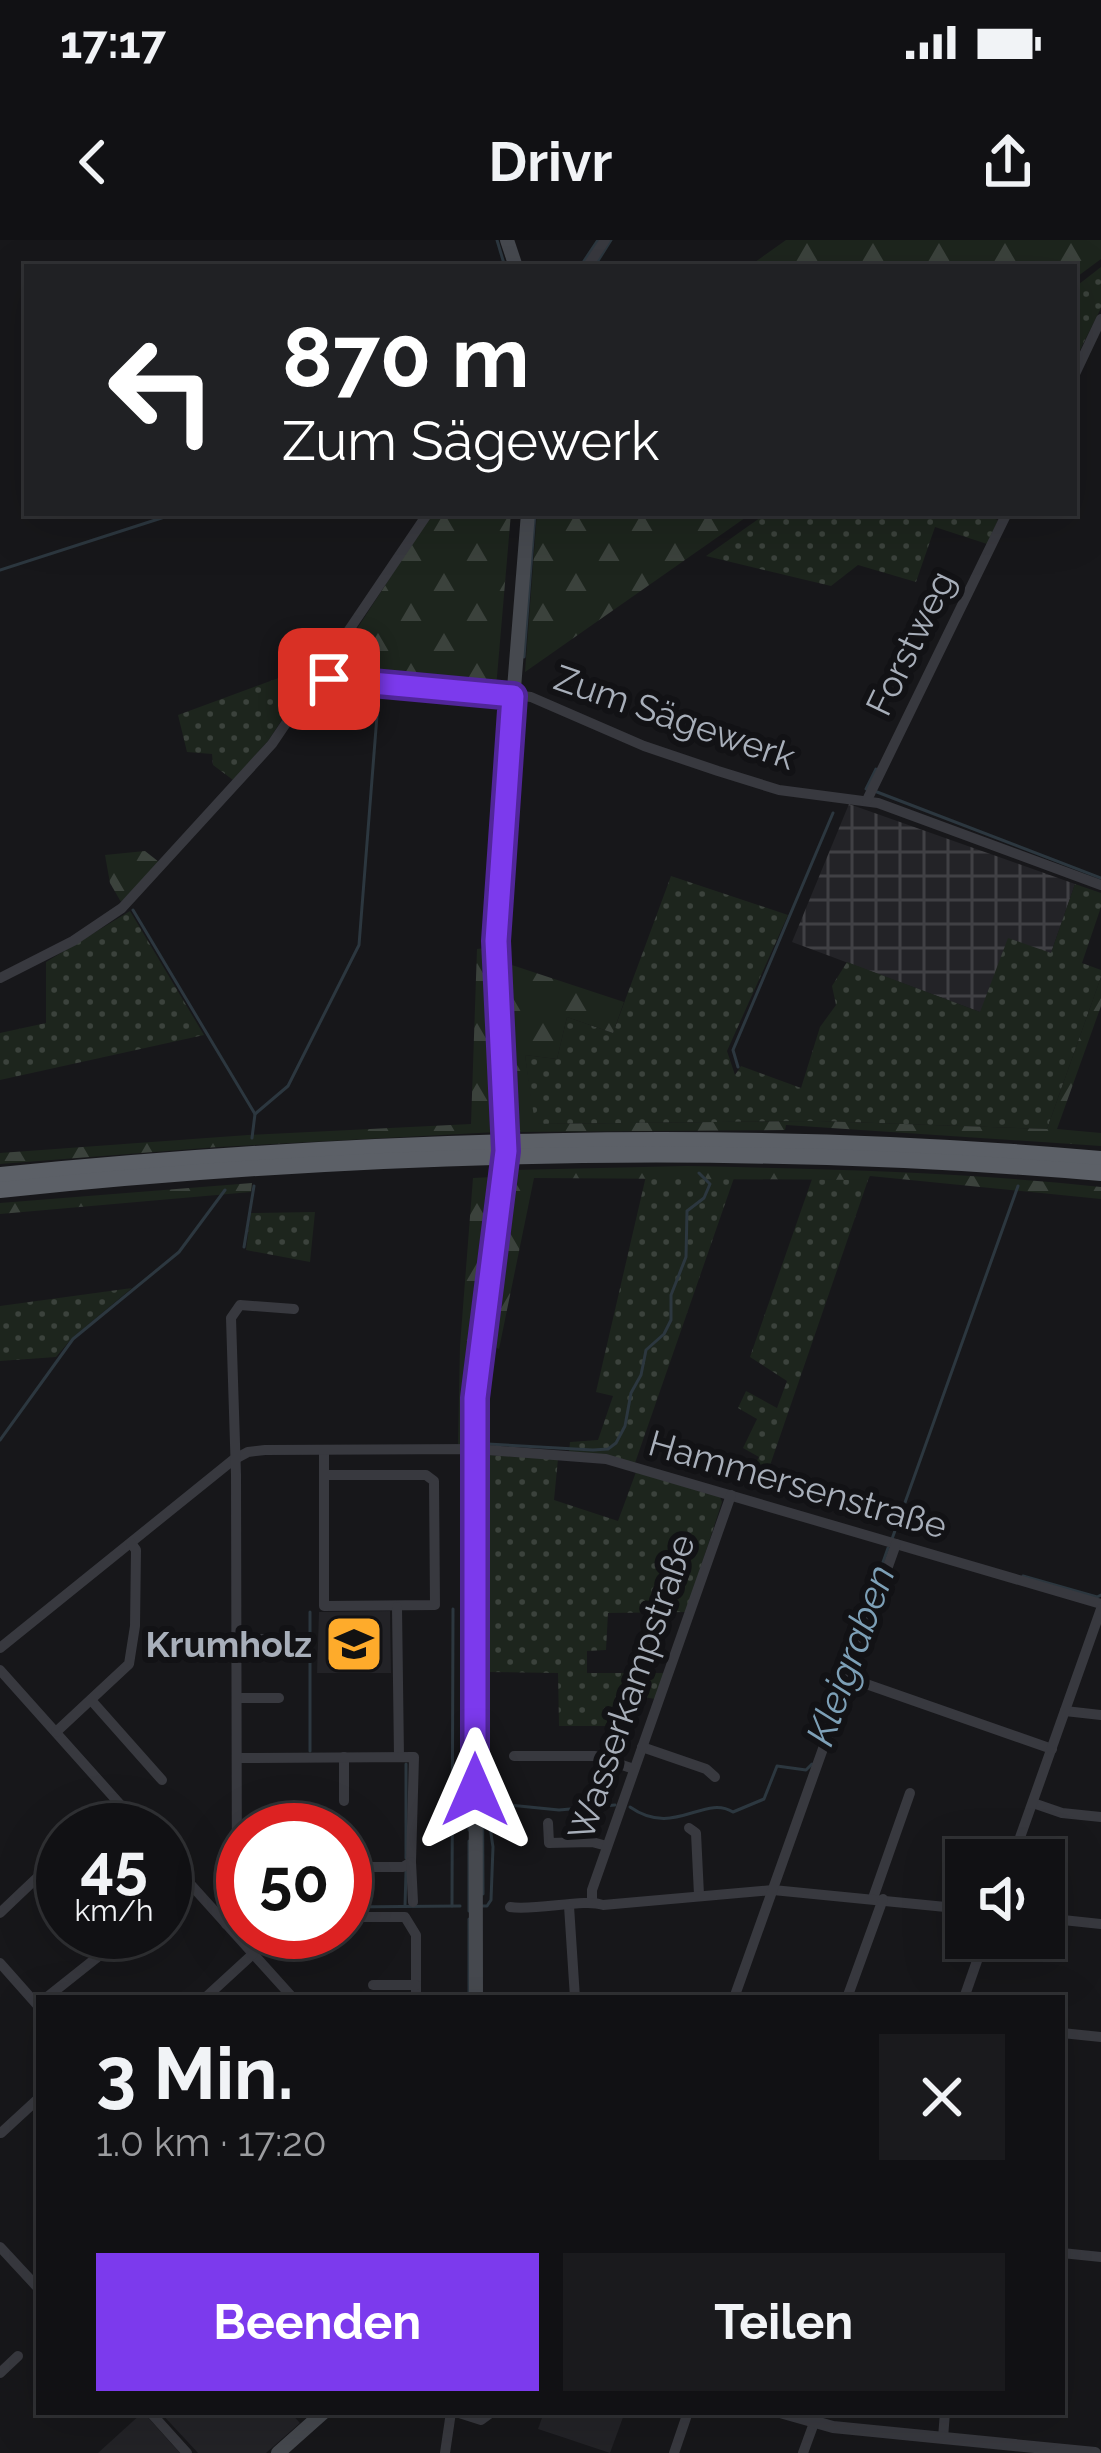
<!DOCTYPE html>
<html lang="de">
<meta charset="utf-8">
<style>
:root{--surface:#111114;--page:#1a1a1d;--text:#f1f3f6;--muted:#9c9da0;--line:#303134;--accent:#7c3aed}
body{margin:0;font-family:Raleway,sans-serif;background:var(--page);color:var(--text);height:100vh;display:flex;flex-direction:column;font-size:45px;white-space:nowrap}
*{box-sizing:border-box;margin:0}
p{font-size:39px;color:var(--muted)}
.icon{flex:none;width:66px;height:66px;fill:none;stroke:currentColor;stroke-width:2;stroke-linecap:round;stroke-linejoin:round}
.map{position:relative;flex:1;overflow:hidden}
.sheet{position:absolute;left:36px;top:1755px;width:1029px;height:420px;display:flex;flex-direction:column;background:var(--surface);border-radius:0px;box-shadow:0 12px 48px #0002,0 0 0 3px var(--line)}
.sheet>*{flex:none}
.banner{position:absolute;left:24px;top:24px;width:1053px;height:252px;border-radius:0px;box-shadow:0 12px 48px #0002,0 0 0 3px var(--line);background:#202124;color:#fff;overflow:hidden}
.controls{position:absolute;left:945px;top:1599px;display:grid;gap:24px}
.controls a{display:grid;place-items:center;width:120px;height:120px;border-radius:0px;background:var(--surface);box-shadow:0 12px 48px #0002,0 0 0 3px var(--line);font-size:60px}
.speed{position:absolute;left:36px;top:1563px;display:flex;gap:24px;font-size:60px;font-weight:700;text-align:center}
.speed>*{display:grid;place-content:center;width:156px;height:156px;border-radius:50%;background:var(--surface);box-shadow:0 12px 48px #0002,0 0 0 3px var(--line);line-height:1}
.speed small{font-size:30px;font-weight:400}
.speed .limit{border:18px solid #d22;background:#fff;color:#111}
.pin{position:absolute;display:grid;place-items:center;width:102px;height:102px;color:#fff;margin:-51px;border-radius:24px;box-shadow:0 6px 18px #0006}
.me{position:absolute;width:132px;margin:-66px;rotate:0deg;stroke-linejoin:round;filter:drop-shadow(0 0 9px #0008)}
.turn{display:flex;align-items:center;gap:42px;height:252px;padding:0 60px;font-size:54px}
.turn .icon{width:156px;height:156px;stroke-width:2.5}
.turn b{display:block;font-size:84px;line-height:102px}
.round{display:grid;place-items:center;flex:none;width:126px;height:126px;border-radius:0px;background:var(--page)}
.summary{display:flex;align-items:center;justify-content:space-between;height:204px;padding:0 60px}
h1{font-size:72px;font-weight:700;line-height:90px}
.action{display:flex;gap:24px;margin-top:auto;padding:24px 60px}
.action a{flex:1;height:138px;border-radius:0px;background:var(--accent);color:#fff;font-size:48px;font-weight:700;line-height:138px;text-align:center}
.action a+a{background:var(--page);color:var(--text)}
.status{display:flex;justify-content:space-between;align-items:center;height:84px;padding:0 60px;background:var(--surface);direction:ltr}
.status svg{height:33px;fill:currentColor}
header{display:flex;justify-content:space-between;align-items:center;height:156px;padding:0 60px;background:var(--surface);font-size:54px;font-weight:700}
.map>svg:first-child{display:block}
</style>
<div class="status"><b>17:17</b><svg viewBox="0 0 49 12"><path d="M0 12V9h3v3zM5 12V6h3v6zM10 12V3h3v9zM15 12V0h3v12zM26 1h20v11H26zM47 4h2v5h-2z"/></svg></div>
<header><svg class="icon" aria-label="back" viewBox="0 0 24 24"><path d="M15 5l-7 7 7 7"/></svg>Drivr<svg class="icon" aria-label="share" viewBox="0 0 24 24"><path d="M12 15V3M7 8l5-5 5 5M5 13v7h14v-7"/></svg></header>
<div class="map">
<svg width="1101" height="2213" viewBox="0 0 1101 2213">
<defs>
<pattern id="industrial-grid" width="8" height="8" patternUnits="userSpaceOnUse" patternTransform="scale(3)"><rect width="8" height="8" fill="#232327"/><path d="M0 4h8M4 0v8" fill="none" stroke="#404044"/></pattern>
<pattern id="grass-dots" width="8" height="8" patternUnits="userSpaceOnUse" patternTransform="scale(3)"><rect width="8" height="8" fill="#1d251d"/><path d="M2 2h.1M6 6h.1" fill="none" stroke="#3b423c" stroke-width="1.8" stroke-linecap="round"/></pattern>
<pattern id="forest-firs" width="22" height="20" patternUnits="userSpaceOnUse" patternTransform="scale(3)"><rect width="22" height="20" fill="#1d251d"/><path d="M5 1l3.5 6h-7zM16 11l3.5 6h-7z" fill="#3b423c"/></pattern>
</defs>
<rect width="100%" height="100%" fill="#17171a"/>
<g fill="#232327">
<path d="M390 1371 391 1433H317L319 1372Z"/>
<path d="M143 2172 180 2213H98Z"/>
<path d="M160 2172H290L300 2183 266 2213H198Z"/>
<path d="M544 2172H625L610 2213 538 2189Z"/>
</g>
<path fill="url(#industrial-grid)" d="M849 564 1075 644 1051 713 980 772 792 702Z"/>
<g fill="url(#grass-dots)">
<path d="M1101 27V68L1074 122V48Z"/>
<path d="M767 273H975L998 280 987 304 935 287 916 342 858 325 831 346 706 316Z"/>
<path d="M314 425 316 428 268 501 233 540 213 525 212 514 187 512 178 475Z"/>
<path d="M671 636 788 675 727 811 735 835 741 826 801 848 820 787 836 765 832 746 847 722 980 772 1008 698 1051 713 1075 644 1101 653V667L1082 723 1101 730V737L1047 889 818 881 534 884 525 815 557 819 567 777 613 793Z"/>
<path d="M130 671 204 795 0 840V793L46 783V722Z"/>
<path d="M646 936 734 938 635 1223 569 1212 570 1202 598 1200 613 1156 596 1152Z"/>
<path d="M812 939 868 940 765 1240 751 1232 759 1217 743 1208 757 1179 738 1168 746 1151 777 1168 787 1141 750 1117Z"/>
<path d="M315 972 310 1022 246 1010 251 973Z"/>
<path d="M132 1048 72 1098 56 1117 0 1121V1066Z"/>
<path d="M489 1215 558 1219 554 1260 618 1281 636 1232 720 1257 722 1262 686 1372 608 1373 606 1410 587 1411V1433H665L655 1459 617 1452 606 1486H559L558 1433 485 1432Z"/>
</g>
<g fill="url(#forest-firs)">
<path d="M786 0H1101V19L1074 39V27H748Z"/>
<path d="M432 273H511L496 448 329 432Z"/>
<path d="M537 273H752L525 432Z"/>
<path d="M145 611 159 622 121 662 110 643 105 615Z"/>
<path d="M485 708 497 892 218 907 0 924V913L248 895 471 884 477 709Z"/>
<path d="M503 722 624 762 613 793 567 777 557 819 525 815 535 884 818 881 1047 889 1101 737V766L1057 889 1101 893V906L786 885 785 890 516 892Z"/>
<path d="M687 926C826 929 964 932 1101 947V959L870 936 868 940 534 938 499 1109 488 1103 514 930Z"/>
<path d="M493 937 469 1109 464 1204H458L460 1106 473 938Z"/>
<path d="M252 943 251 952 0 974V963Z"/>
</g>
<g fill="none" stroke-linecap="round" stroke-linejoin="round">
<g stroke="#2c373f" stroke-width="3">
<path d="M497 0 505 27"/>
<path d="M580 27 598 0"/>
<path d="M594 27 611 0"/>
<path d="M0 330 177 273"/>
<path d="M524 417 535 273"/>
<path d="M866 549 876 529"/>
<path d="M877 552 1101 638"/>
<path d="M133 670 255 874 252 898"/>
<path d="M489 679 491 648"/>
<path d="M738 827 733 810 833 573"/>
<path d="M255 874 288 846 359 705 379 450"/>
<path d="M244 1007 254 946"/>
<path d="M0 1200 73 1099 179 1012 225 950"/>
<path d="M488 1204 593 1210 608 1209 616 1203 625 1186 631 1153 641 1135 646 1110 664 1094 671 1080V1055L686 1017 687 971 704 958 710 944 699 933"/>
<path d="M466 1220 469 1447"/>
<path d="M892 1299 1018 946"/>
<path d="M1023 1336 1097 1357 1101 1355"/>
<path d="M482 1455 487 1216"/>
<path d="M482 1465 483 1654"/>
<path d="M823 1493 888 1308"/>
<path d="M310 1511V1372"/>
<path d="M630 1567C674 1598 704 1554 733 1572L764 1559 777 1526 806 1530 812 1524"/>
<path d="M469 1590V1458"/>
<path d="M406 1618V1524"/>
<path d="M405 1666 406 1632"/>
<path d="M452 1666 453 1369"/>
<path d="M481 1666H487L491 1660 493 1607 488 1574 492 1568 509 1565 559 1570 615 1565"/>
<path d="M345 1667 460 1666"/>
<path d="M469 1671V1601"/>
<path d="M469 1679V1758"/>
</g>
<g stroke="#38393f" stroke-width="10">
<path d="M587 27 605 0"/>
<path d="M1074 136 1101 79"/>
<path d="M321 435 531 457 644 506 718 531 779 550 878 563 1101 645"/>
<path d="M867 560 1007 273"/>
<path d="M0 738 73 701 122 668 272 504 428 273"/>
<path d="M324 1235H426L434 1241 435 1365 324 1366V1210"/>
<path d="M397 1367 399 1517"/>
<path d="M237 1399H276"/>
<path d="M0 1408 233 1220 248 1212 265 1210 474 1209 606 1219 1101 1364"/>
<path d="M0 1430 143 1590"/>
<path d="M849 1438 1052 1509"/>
<path d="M237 1458H279"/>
<path d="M91 1460 162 1540"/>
<path d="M1065 1471 1101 1475"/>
<path d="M56 1492 129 1424 135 1386 136 1310 131 1303"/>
<path d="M642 1507 706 1529 715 1537"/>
<path d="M514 1516H595L634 1529"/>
<path d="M344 1517V1561"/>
<path d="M238 1518 414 1517 411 1622 403 1627H345"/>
<path d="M1033 1563 1062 1573 1101 1577"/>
<path d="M548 1583 549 1603 592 1602 607 1606"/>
<path d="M689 1588 696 1593 699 1655"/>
<path d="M91 1590 121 1566"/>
<path d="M165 1616 293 1758"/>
<path d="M1012 1620 1101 1369"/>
<path d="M411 1622 413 1662"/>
<path d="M873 1658 910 1553"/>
<path d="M165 1659 186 1640"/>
<path d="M592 1660V1650L731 1255"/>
<path d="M569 1666 575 1758"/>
<path d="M510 1667C536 1671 586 1658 603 1665L773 1650 966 1669"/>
<path d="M0 1673 63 1613"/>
<path d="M345 1677H405L416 1695V1758"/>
<path d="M1044 1678 1101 1684"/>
<path d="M226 1684 237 1663 236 1235 231 1078 240 1065 294 1069"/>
<path d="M0 1723 39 1767"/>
<path d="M373 1745H416"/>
<path d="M46 1758 129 1692"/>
<path d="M205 1758 253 1714"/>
<path d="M734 1758 896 1304"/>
<path d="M847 1758 883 1659"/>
<path d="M964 1758 985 1698"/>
<path d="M1062 1793 1101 1797"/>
<path d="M1 1893 39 1858"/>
<path d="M0 2007 39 2049"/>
<path d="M1062 2013 1101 2017"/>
<path d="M0 2133 18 2116"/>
<path d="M150 2172 187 2213"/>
<path d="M456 2172 481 2180 492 2172"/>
<path d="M943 2198 945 2172"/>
<path d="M445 2213 451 2172"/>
<path d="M674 2213 688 2172"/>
<path d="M803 2213 818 2172"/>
</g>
<path stroke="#38393f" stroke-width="12" d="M780 2172 833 2187 1095 2213"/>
<g stroke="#46494f" stroke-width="14">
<path d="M507 0 516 27"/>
<path d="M507 873 498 767 497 661 528 273"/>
<path d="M476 1758 475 1158 502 943"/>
<path d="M278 2213 324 2172"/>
</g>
<g stroke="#5c6067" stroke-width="16">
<path d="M0 935C365 899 736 886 1101 919"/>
<path d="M0 950C364 912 736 902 1101 933"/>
</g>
<path stroke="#46494f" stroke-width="14" d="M502 943 507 873"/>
</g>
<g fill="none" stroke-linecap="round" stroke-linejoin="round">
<g stroke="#51269a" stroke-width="30">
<path id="route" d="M329 439 513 456 496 701 506 911 475 1158V1550"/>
</g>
<use href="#route" stroke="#7c3aed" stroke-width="21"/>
</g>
<defs>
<g id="school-square" transform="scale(3)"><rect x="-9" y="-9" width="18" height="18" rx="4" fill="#feab2b" stroke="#121215"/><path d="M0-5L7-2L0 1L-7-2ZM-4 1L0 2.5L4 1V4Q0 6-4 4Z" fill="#111"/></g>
</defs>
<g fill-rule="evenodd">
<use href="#school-square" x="354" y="1404"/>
</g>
<g text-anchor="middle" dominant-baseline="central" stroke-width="12" stroke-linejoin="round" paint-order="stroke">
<g font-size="36" fill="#a8afba" stroke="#121215">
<text transform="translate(910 403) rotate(-64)">Forstweg</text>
<text transform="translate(675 477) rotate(19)">Zum Sägewerk</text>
<text transform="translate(798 1244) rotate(16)">Hammersenstraße</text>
<text transform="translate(631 1447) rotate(-71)">Wasserkampstraße</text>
</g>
<g font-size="36" font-weight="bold" fill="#a8afba" stroke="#121215" text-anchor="end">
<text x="312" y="1404">Krumholz</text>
</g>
<g font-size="39" font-style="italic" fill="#7da0b7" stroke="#121215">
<text transform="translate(850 1415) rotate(-70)">Kleigraben</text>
</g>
</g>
</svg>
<div class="controls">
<a><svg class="icon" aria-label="sound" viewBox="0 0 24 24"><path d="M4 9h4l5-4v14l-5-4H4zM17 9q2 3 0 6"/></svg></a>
</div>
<div class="speed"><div>45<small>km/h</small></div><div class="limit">50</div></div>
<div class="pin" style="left:329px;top:439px;background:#d93025"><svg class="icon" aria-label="arrive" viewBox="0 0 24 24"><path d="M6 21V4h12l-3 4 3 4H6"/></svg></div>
<svg class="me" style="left:475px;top:1550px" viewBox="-20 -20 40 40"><path d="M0-17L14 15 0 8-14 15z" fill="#7c3aed" stroke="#fff" stroke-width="4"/></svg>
<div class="banner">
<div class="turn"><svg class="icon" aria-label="left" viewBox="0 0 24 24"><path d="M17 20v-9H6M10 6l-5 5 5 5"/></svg><div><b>870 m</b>Zum Sägewerk</div></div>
</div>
<section class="sheet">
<div class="summary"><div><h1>3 Min.</h1><p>1.0 km · 17:20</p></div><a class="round"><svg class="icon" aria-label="close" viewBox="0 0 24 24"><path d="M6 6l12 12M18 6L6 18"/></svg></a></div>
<div class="action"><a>Beenden</a><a>Teilen</a></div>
</section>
</div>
